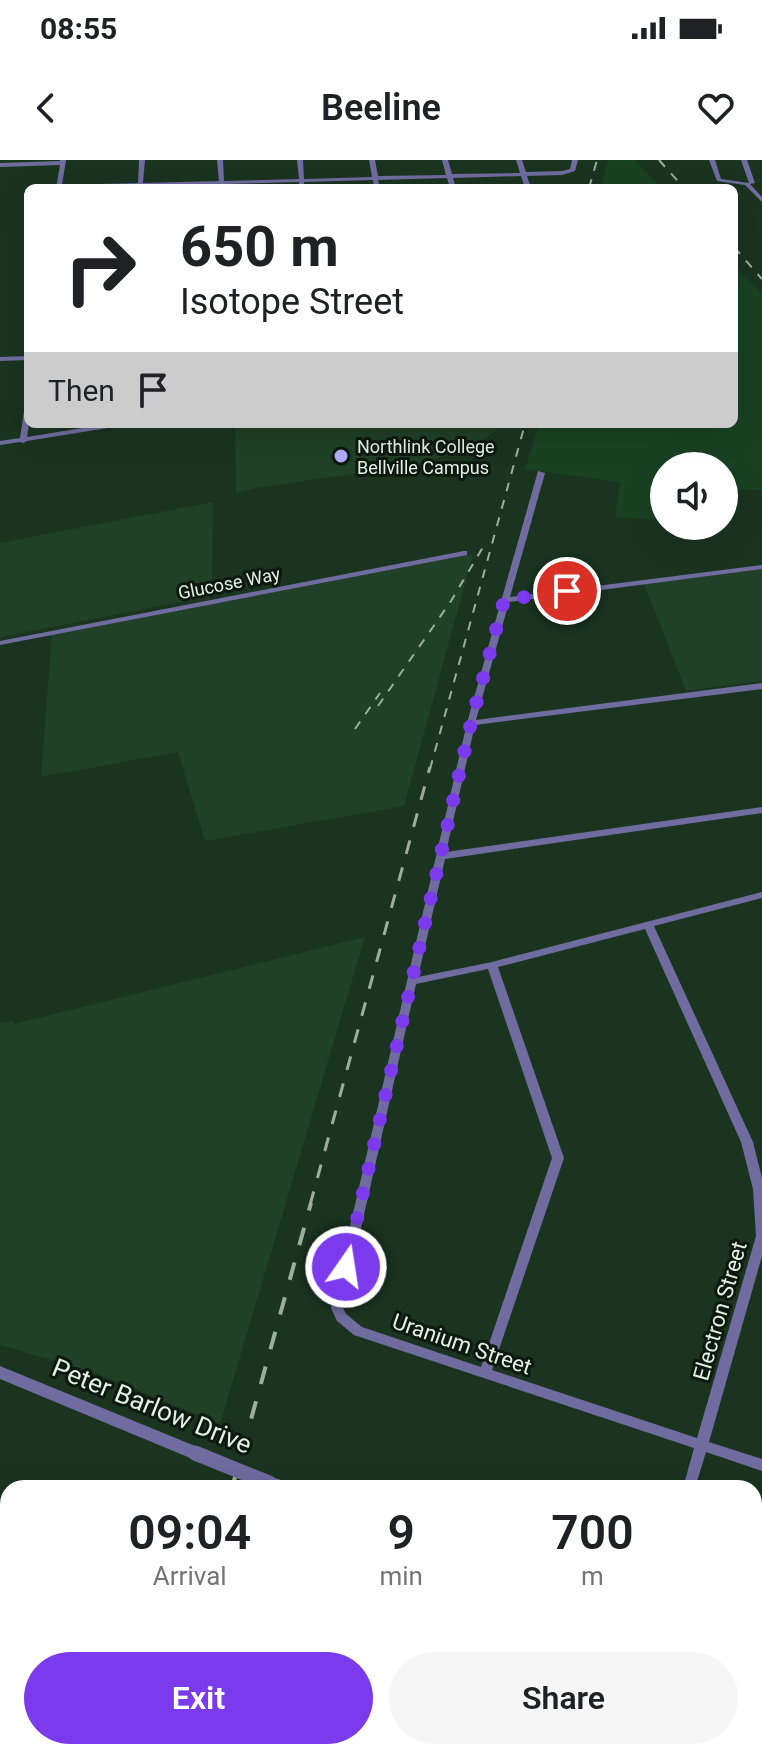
<!DOCTYPE html>
<style>
:root{--surface:#fff;--page:#f6f6f6;--text:#202124;--muted:#757577;--accent:#7c3aed}
body{margin:0;font-family:Roboto,sans-serif;background:var(--page);color:var(--text);height:100vh;display:flex;flex-direction:column;font-size:30px;white-space:nowrap}
*{box-sizing:border-box;margin:0}
p{font-size:26px;color:var(--muted)}
.icon{flex:none;width:44px;height:44px;fill:none;stroke:currentColor;stroke-width:2;stroke-linecap:round;stroke-linejoin:round}
.map{position:relative;flex:1;overflow:hidden}
.side{position:absolute;left:0px;top:1320px;width:762px;height:280px;display:flex;flex-direction:column;background:var(--surface);border-radius:24px 24px 0 0;box-shadow:0 8px 32px #0002}
.side>*{flex:none}
.hud{position:absolute;left:24px;top:24px;width:714px;height:244px;border-radius:12px;box-shadow:0 8px 32px #0002;background:#fff;color:var(--text);overflow:hidden}
.fabs{position:absolute;left:650px;top:292px;display:grid;gap:16px}
.fabs a{display:grid;place-items:center;width:88px;height:88px;border-radius:50%;background:var(--surface);box-shadow:0 8px 32px #0002;font-size:40px}
.pin{position:absolute;display:grid;place-items:center;width:68px;height:68px;color:#fff;margin:-34px;border:4px solid #fff;border-radius:50%;box-shadow:0 2px 8px #0007}
.me{position:absolute;width:88px;margin:-44px;rotate:13deg;stroke-linejoin:round;filter:drop-shadow(0 0 6px #0008)}
.turn{display:flex;align-items:center;gap:28px;height:168px;padding:0 24px;font-size:36px}
.turn .icon{width:104px;height:104px;stroke-width:2.5}
.turn b{display:block;font-size:56px;line-height:68px}
.then{display:flex;align-items:center;height:76px;padding:0 24px;background:#0003;gap:16px;font-size:30px}
.eta{display:flex;justify-content:space-evenly;align-items:center;height:136px;text-align:center}
.eta b{font-size:48px;font-weight:600;line-height:56px}
.cta{display:flex;gap:16px;margin-top:auto;padding:16px 24px}
.cta a{flex:1;height:92px;border-radius:48px;background:var(--accent);color:#fff;font-size:32px;font-weight:600;line-height:92px;text-align:center}
.cta a+a{background:var(--page);color:var(--text)}
.status{display:flex;justify-content:space-between;align-items:center;height:56px;padding:0 40px;background:var(--surface);direction:ltr}
.status svg{height:22px;fill:currentColor}
header{display:flex;justify-content:space-between;align-items:center;height:104px;padding:0 24px;background:var(--surface);font-size:36px;font-weight:600}
.map>svg:first-child{display:block}
</style>
<div class="status"><b>08:55</b><svg viewBox="0 0 49 12"><path d="M0 12V9h3v3zM5 12V6h3v6zM10 12V3h3v9zM15 12V0h3v12zM26 1h20v11H26zM47 4h2v5h-2z"/></svg></div>
<header><svg class="icon" aria-label="back" viewBox="0 0 24 24"><path d="M15 5l-7 7 7 7"/></svg>Beeline<svg class="icon" aria-label="heart" viewBox="0 0 24 24"><path d="M12 20l-8-8c-3-5 5-10 8-4 3-6 11-1 8 4z"/></svg></header>
<div class="map">
<svg width="762" height="1600" viewBox="0 0 762 1600">
<rect width="100%" height="100%" fill="#1a3420"/>
<g fill="#204027">
<path d="M235 264H504L482 281 427 303 255 328 236 333Z"/>
<path d="M213 342 212 436 0 477V383Z"/>
<path d="M473 394 404 646 205 681 178 592 41 617 52 474Z"/>
<path d="M762 409V521L686 531 644 424Z"/>
<path d="M365 777 220 1264 96 1213 0 1185V863L13 861 14 864Z"/>
</g>
<g fill="#194223">
<path d="M608 0H635L661 28H601Z"/>
<path d="M734 105 762 134V330H724V306H664V345L660 360 615 357 620 322 525 309 539 264H734Z"/>
</g>
<g fill="none" stroke-linecap="round" stroke-linejoin="round">
<g fill="#706c9f" fill-rule="evenodd">
<path d="M60 0H66L62 25 138 23 139 0H145L143 23 219 21 217 0H223L224 21 299 19 297 0H303L304 19 372 17 369 0H375L378 16 446 15 442 0H448L452 14 520 13 516 0H522L526 12 562 11 570 9 572 0H578L575 11 562 15 527 16 531 28H525L521 16 453 18 456 28H450L447 18 378 20 380 28H374L373 20 304 22 305 28H299V22L225 24 224 27 222 28 219 24 143 26V28H137V27L56 28 60 5 0 7V3L60 1Z"/>
<path d="M709 0H715L721 19 749 23 741 0H747L755 23 750 24 762 37V42L745 25 717 21Z"/>
<path d="M28 196V200L0 201V197Z"/>
<path d="M28 243 29 264 27 277 107 264H123L120 266 27 281 23 283 20 282 0 285V281L20 278 25 245Z"/>
<path d="M538 311 545 313 510 437 762 405V409L509 442 476 560 762 523V529L475 565 446 692 762 647V653L445 699 418 817 492 802 762 732V738L654 766 753 982 762 1018V1096L709 1282 762 1299V1311L706 1292 695 1328H683L694 1288 354 1175 337 1161 331 1148 467 563 501 441 500 440 502 438ZM645 769 741 982 753 1029 756 1076 697 1278 492 1210 564 998 498 807ZM488 809 552 998 481 1207 362 1167 346 1154 343 1148 416 824Z"/>
<path d="M464 391H467V395L0 485V481Z"/>
<path d="M0 1395 8 1398V1411L0 1408Z"/>
<path d="M210 1592H224L222 1600H208Z"/>
<path d="M608 1592H634L641 1595 643 1600H617L610 1597Z"/>
</g>
<g fill="#706c9f" fill-rule="evenodd">
<path d="M0 1206 200 1288 203 1293 200 1298 195 1300 0 1219Z"/>
<path d="M269 1316 290 1323 292 1328H264L261 1323 264 1318Z"/>
<path d="M754 1491 762 1494V1510L754 1507Z"/>
</g>
<g stroke="#9caf9f" stroke-width="2" stroke-dasharray="9 9" stroke-linecap="butt">
<path d="M659 0 684 28"/>
<path d="M589 28 597 0"/>
<path d="M734 87 762 119"/>
<path d="M378 546 451 441 483 387"/>
<path d="M355 569 380 533"/>
<path d="M430 609 525 264"/>
</g>
<path stroke="#9caf9f" stroke-width="3" stroke-dasharray="14 14" stroke-linecap="butt" d="M310 1045 430 607"/>
<g stroke="#9caf9f" stroke-width="4" stroke-dasharray="18 18" stroke-linecap="butt">
<path d="M232 1328 311 1043"/>
<path d="M158 1600 160 1592"/>
</g>
<path stroke="#706c9f" stroke-width="15" d="M195 1293 269 1323"/>
</g>
<g fill="none" stroke-linecap="round" stroke-linejoin="round">
<path stroke="#7c3aed" stroke-width="14" stroke-dasharray="0 25.2" d="M346 1107 471 563 504 440 567 431"/>
</g>
<circle fill="#b2adf9" stroke="#0d190f" stroke-width="3" cx="341" cy="296" r="8"/>
<g text-anchor="middle" dominant-baseline="central" stroke-width="6" stroke-linejoin="round" paint-order="stroke">
<g font-size="18" fill="#e1f1e3" stroke="#0d190f" text-anchor="start">
<text x="357" y="286">Northlink College<tspan x="357" dy="21">Bellville Campus</tspan></text>
</g>
<g font-size="18" fill="#e1f1e3" stroke="#0d190f">
<text transform="translate(229 423) rotate(-11)">Glucose Way</text>
</g>
<g font-size="22" fill="#e1f1e3" stroke="#0d190f">
<text transform="translate(720 1151) rotate(-74)">Electron Street</text>
<text transform="translate(462 1184) rotate(19)">Uranium Street</text>
</g>
<g font-size="26" fill="#e1f1e3" stroke="#0d190f">
<text transform="translate(152 1246) rotate(22)">Peter Barlow Drive</text>
</g>
</g>
</svg>
<div class="fabs">
<a><svg class="icon" aria-label="sound" viewBox="0 0 24 24"><path d="M4 9h4l5-4v14l-5-4H4zM17 9q2 3 0 6"/></svg></a>
</div>
<div class="pin" style="left:567px;top:431px;background:#d93025"><svg class="icon" aria-label="arrive" viewBox="0 0 24 24"><path d="M6 21V4h12l-3 4 3 4H6"/></svg></div>
<svg class="me" style="left:346px;top:1107px" viewBox="-20 -20 40 40"><circle r="17" fill="#7c3aed" stroke="#fff" stroke-width="3"/><path d="M0-11L8 9 0 5-8 9z" fill="#fff"/></svg>
<div class="hud">
<div class="turn"><svg class="icon" aria-label="right" viewBox="0 0 24 24"><path d="M7 20v-9h11M14 6l5 5-5 5"/></svg><div><b>650 m</b>Isotope Street</div></div>
<div class="then">Then<svg class="icon" aria-label="arrive" viewBox="0 0 24 24"><path d="M6 21V4h12l-3 4 3 4H6"/></svg></div>
</div>
<section class="side">
<div class="eta">
<div><b>09:04</b><p>Arrival</p></div>
<div><b>9</b><p>min</p></div>
<div><b>700</b><p>m</p></div>
</div>
<div class="cta"><a>Exit</a><a>Share</a></div>
</section>
</div>
